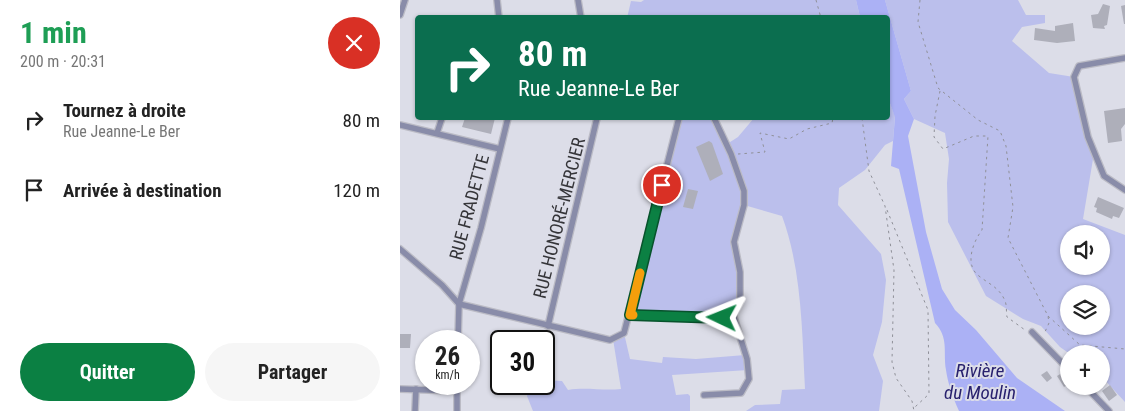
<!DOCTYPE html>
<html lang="fr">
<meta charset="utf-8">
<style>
:root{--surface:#fff;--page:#f6f6f6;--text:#222;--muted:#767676;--accent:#0b8043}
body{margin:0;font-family:"Roboto Condensed",sans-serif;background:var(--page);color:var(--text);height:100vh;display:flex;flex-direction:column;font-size:19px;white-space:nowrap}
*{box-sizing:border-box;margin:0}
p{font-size:16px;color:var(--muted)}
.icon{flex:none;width:28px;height:28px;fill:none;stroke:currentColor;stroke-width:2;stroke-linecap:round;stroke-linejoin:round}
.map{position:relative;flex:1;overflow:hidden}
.sheet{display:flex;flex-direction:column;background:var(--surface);width:400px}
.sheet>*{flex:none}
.hud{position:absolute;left:15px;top:15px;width:475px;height:105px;border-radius:5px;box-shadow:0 1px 4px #0004;background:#0b6e4f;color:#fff;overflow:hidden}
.buttons{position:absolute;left:660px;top:225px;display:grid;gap:10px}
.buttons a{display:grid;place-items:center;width:50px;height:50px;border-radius:50%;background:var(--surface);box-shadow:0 1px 4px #0004;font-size:25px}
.speed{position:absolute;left:15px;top:330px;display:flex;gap:10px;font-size:25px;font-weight:700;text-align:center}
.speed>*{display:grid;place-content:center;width:65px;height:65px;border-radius:50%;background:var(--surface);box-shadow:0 1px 4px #0004;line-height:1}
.speed small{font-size:12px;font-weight:400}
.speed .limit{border:2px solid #111;border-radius:8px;background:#fff;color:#111}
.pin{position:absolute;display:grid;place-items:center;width:42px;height:42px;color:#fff;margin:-21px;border:2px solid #fff;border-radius:50%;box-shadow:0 1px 5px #0007}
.me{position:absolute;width:55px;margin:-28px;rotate:272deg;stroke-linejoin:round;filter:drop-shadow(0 0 4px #0008)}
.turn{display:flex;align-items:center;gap:18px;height:105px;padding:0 20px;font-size:22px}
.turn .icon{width:65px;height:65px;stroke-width:2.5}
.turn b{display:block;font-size:35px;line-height:42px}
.round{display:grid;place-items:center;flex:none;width:52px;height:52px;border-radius:26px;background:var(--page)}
.overview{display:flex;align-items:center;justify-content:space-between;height:85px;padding:0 20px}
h1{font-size:30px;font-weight:700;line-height:38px;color:#1e9e55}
.cta{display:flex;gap:10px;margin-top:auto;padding:10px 20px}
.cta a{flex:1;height:58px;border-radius:30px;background:var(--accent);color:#fff;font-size:20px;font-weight:700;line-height:58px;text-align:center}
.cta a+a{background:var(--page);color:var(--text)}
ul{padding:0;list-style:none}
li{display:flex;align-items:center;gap:15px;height:70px;padding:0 20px}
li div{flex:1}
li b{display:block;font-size:19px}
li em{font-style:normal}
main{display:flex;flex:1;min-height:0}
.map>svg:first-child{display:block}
</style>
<main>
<section class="sheet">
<div class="overview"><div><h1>1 min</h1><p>200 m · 20:31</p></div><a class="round" style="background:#d93025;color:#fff"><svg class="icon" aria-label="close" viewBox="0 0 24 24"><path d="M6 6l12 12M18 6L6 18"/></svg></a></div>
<ul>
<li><svg class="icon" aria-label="right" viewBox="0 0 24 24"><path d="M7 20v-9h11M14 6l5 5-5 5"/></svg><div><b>Tournez à droite</b><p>Rue Jeanne-Le Ber</p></div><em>80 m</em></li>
<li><svg class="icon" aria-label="arrive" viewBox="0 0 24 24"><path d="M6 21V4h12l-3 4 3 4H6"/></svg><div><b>Arrivée à destination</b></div><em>120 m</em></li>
</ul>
<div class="cta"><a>Quitter</a><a>Partager</a></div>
</section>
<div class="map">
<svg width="725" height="411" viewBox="0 0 725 411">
<rect width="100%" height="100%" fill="#dcdde8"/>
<g fill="#bbbfec" fill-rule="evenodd">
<path d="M244 0H456L460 17 227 18 231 1 241 2Z"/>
<path d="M485 0H618L626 15H645V23L622 27 612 41 649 73 674 77 694 153 683 219 725 235V402L701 376V354H670L660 347 641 326 623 319 586 296 548 222 547 183 549 159 545 133 514 119 504 99 511 91ZM669 234H701V266H669ZM669 294H701V326H669Z"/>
<path d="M488 98 495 116 493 141 485 145 465 170 439 188 438 205 481 254 486 280 482 322 473 355 483 381 479 411H346L355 405 380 404 382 390 405 389C402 332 402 270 382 216L344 205 336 233 340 302 322 318 230 315 279 118H314L327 144 338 137 354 118H488Z"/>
<path d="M224 333 230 359 262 363 263 357 296 359 345 355 348 370 272 375 276 395 288 394 290 396V411H133L127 396 131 384H144V380L162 381 168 390C186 387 203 391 221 389L213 339Z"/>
</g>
<path fill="#abb1f5" d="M456 0H485L511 91 504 99 514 119 508 136 526 232 542 289 555 310 576 330 617 378 665 411H559C553 398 548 384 546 370 543 351 549 338 535 323L499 169 491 166 495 117 488 98V18L460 17Z"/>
<g fill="#aeafba">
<path d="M703 4 710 6 707 25 704 26 705 29 693 28 691 15 698 14Z"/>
<path d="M725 5V24H724L721 6Z"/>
<path d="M673 23 675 41 657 43 634 40 635 28 655 31V26Z"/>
<path d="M725 108V124L721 129 722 141 708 143 704 111Z"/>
<path d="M65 118H95L91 134 62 127Z"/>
<path d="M309 141 312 143 323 174 310 181 296 147Z"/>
<path d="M288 189 298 191 293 209 283 207Z"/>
<path d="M698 197 724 208 719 218 713 216 712 219 696 212 697 208 694 207Z"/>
<path d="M0 334H11L10 348H0Z"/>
<path d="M667 370 669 384 664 387 657 376Z"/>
<path d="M647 371 652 378 647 382 641 375Z"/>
<path d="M710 385 717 395 709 401 702 391Z"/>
</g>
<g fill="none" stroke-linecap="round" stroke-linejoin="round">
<g stroke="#bbbbc5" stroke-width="8">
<g id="minor">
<path d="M97 0 99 18"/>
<path d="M178 0 181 18"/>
<path d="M0 15 5 0"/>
<path d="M725 58 679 66 674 77 688 137 704 176 725 190"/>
<path d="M0 125 100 149"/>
<path d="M37 133 42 118"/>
<path d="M0 249 42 285 59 304"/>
<path d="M59 304 210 340 224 333 279 118"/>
<path d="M230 315 322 318 340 302V272L334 242 344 205V191L331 154 314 118"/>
<path d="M148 326 197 118"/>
<path d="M632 332 669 370"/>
<path d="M58 341 59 304 81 228 108 118"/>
<path d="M57 384V411"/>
<path d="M685 386 709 411"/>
<path d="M0 389 57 391"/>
<path d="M304 395 341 393 349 379 347 359 332 311"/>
<path d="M15 411 16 389"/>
</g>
</g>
<g stroke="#8f9098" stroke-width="1" stroke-dasharray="2.5 4" stroke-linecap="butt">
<path d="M416 0 421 18"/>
<path d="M520 0 518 22 538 88 578 120 600 131 606 146 613 207 608 238 648 316 649 323 644 334"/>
<path d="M540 91 535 116 534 137 543 149 574 136H588L582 230C573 242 564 265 579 276 589 284 600 288 605 301 607 305 606 312 607 317L625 330"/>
<path d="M462 118 469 171 485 206 494 270 492 362 496 378 512 401 514 411"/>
<path d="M338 154 365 152 360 133 389 139 407 129 432 123 433 118"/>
<path d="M487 210 528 310 529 394 515 407"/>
<path d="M648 316 680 345 725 349"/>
</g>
<use href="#minor" stroke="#898ca9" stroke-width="5.5"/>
</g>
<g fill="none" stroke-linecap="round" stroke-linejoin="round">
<g stroke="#07532c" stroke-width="12">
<path id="route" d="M262 185 230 315 322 318"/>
</g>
<use href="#route" stroke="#0b8043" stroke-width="9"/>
<path stroke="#f59e0b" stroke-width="9" d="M233 315H230L240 273"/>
</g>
<g text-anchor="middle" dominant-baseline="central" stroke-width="4" stroke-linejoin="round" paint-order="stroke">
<g font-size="18" fill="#353539" stroke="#dcdde8">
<text transform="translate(69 207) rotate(-75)">RUE FRADETTE</text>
<text transform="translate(159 218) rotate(-76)">RUE HONORÉ-MERCIER</text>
</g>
<g font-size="19" font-style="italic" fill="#28216e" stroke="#dcdde8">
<text x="580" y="370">Rivière<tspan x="580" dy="22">du Moulin</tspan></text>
</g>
</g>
</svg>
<div class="buttons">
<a><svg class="icon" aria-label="sound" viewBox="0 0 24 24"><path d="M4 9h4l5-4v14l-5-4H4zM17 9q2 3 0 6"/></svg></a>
<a><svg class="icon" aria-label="layers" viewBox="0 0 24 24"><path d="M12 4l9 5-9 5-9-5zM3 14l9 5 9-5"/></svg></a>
<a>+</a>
</div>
<div class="speed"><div>26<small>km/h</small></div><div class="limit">30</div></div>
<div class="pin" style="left:262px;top:185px;background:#d93025"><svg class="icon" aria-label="arrive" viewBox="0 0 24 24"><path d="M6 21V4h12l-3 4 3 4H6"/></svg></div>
<svg class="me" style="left:322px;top:318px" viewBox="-20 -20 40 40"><path d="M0-17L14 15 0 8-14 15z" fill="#0b8043" stroke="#fff" stroke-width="4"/></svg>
<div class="hud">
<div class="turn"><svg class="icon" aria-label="right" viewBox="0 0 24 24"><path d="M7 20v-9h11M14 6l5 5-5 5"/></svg><div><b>80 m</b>Rue Jeanne-Le Ber</div></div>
</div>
</div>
</main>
